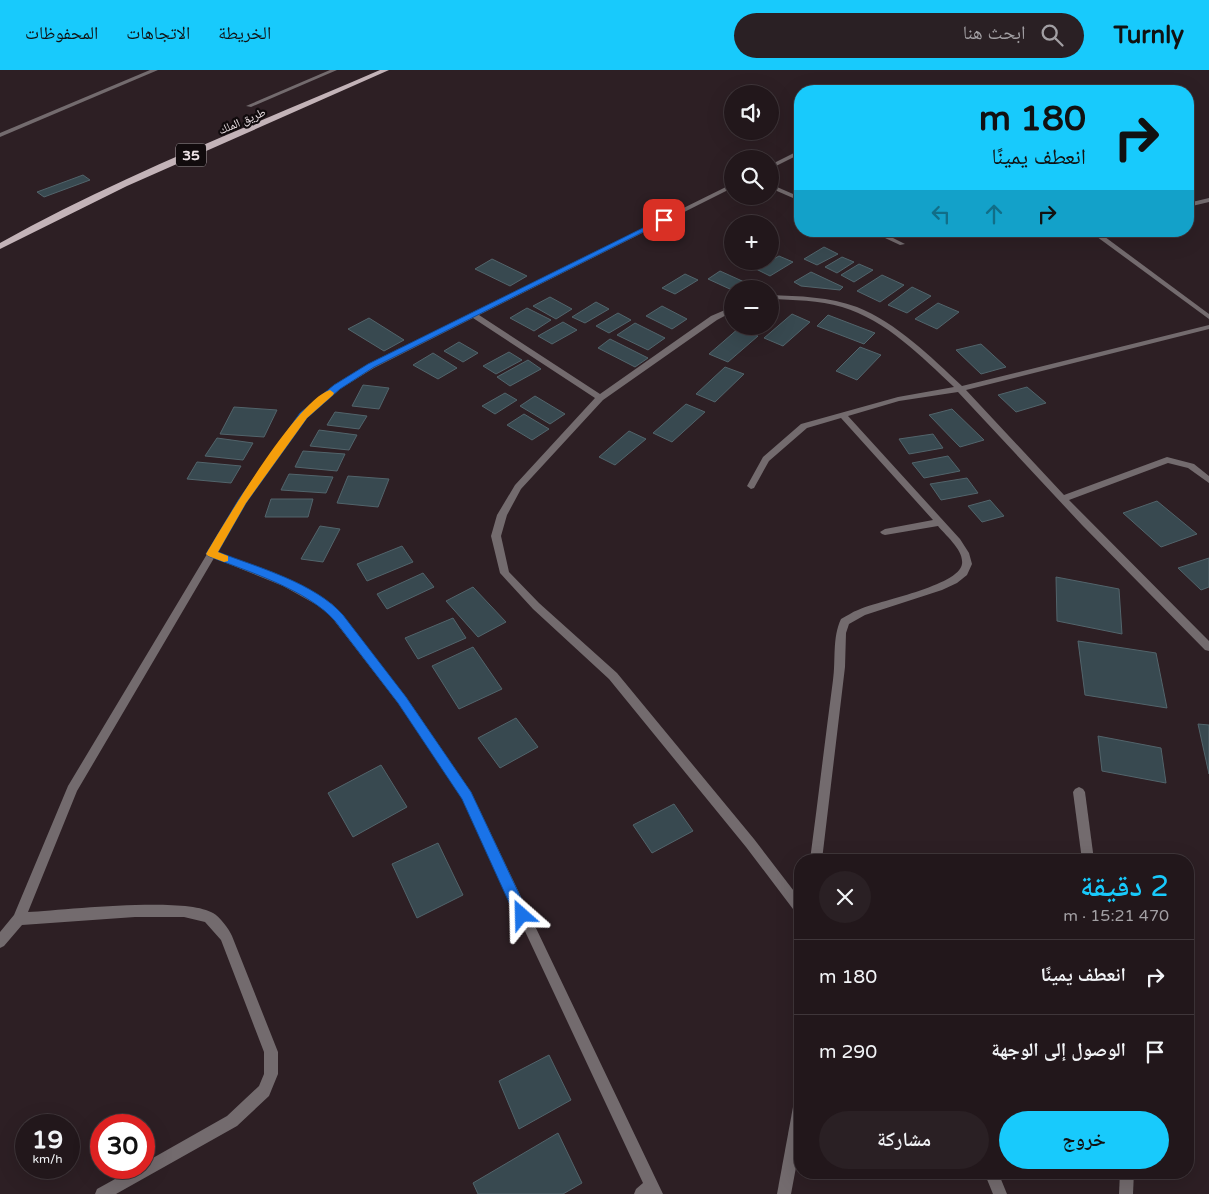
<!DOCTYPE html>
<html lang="ar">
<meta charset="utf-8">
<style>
:root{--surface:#22171b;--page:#2a2024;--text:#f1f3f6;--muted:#a29fa3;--line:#3f363a;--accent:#18cafc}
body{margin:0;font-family:"Varela Round","Noto Naskh Arabic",sans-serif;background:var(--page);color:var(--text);direction:rtl;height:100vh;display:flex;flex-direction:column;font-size:19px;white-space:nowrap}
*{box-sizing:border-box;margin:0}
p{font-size:16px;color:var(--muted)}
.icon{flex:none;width:28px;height:28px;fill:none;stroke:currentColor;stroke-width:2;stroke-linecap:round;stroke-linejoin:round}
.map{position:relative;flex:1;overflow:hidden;direction:ltr}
.sheet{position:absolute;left:794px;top:784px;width:400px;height:325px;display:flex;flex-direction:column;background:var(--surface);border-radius:20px;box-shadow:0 5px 20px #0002,0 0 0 1px var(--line);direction:rtl}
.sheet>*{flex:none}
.banner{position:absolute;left:794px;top:15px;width:400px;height:152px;border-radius:20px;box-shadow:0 5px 20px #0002,0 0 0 1px var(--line);direction:rtl;background:#18cafc;color:#111;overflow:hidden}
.tools{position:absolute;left:724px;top:15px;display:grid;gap:10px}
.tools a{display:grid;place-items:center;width:55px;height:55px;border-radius:50%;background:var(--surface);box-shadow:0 5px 20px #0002,0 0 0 1px var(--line);font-size:25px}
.speed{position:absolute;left:15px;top:1044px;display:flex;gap:10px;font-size:25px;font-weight:700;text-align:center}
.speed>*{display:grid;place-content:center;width:65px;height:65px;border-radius:50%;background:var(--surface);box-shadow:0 5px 20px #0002,0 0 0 1px var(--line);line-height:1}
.speed small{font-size:12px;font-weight:400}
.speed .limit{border:8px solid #d22;background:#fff;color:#111}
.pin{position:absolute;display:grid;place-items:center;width:42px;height:42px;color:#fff;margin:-21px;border-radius:10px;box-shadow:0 2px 8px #0006}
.me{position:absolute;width:55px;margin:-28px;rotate:335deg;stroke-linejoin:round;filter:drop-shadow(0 0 4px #0008)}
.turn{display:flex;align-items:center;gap:18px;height:105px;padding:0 25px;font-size:22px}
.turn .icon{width:65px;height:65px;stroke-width:2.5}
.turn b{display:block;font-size:35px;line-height:42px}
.lanes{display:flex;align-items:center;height:48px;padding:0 25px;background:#0003;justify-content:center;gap:25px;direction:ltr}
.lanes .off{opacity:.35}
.round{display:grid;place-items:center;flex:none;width:52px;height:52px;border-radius:26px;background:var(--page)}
.headline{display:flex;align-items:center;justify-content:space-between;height:85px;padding:0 25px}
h1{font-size:30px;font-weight:600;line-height:38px;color:var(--accent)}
.cta{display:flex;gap:10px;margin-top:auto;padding:10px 25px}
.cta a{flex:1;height:58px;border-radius:30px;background:var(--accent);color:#111;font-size:20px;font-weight:600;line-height:58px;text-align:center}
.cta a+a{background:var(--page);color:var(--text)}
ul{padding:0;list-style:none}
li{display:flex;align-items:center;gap:15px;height:75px;padding:0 25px;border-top:1px solid var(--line)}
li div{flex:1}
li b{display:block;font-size:19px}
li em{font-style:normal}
header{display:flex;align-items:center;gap:30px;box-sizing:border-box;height:70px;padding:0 25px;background:var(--accent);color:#111}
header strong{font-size:24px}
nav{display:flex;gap:28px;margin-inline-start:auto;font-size:18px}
.search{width:350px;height:45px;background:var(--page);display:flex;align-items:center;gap:12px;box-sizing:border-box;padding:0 18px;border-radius:28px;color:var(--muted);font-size:19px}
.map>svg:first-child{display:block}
</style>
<header>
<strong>Turnly</strong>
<div class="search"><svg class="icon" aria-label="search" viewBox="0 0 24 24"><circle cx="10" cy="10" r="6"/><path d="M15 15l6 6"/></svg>ابحث هنا</div>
<nav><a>الخريطة</a><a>الاتجاهات</a><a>المحفوظات</a></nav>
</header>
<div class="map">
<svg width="1209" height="1124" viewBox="0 0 1209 1124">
<rect width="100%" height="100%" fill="#2d1f24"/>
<g fill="#384950" stroke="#52646b">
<path d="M83 105 90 110 44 127 37 122Z"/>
<path d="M824 177 838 184 817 195 804 189Z"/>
<path d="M779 186 793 192 770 206 756 199Z"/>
<path d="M842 187 854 192 837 203 825 197Z"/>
<path d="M492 189 527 206 510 216 475 199Z"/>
<path d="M742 191H763L752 199 739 193Z"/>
<path d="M859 194 873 200 854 212 841 205Z"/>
<path d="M720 201 751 215 746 219 732 220 708 209Z"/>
<path d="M811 202 843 217 840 220 801 216 794 212Z"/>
<path d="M685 204 698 210 675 224 662 218Z"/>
<path d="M882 205 904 215 880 232 857 221Z"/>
<path d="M912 217 931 226 907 243 888 235Z"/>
<path d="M550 227 572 239 556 249 533 236Z"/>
<path d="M596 232 609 239 585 253 572 247Z"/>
<path d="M938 233 959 242 937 259 915 249Z"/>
<path d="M662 236 687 249 672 259 646 246Z"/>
<path d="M527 238 551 250 534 261 510 248Z"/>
<path d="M618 243 631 250 609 263 596 256Z"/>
<path d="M792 244 810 252 783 276 764 268Z"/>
<path d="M828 245 875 263 864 274 817 256Z"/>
<path d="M369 248 404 270 384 281 348 259Z"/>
<path d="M563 252 577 260 552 274 538 266Z"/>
<path d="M635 253 665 268 648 280 617 265Z"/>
<path d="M739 258 758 266 728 292 709 284Z"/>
<path d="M610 269 648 288 635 297 598 278Z"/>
<path d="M459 272 478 283 463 292 444 281Z"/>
<path d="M981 274 1006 297 981 304 956 280Z"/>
<path d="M860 277 881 285 857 310 836 301Z"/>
<path d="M509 282 522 290 496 304 483 296Z"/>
<path d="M433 283 457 298 438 309 413 295Z"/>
<path d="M528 290 541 299 510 316 497 307Z"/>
<path d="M725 297 744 304 715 332 696 324Z"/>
<path d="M363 315 389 318 379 339 352 336Z"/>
<path d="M1027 317 1046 333 1016 342 998 325Z"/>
<path d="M505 323 517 330 495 344 482 336Z"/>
<path d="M535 326 565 344 550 354 520 336Z"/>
<path d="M686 334 705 342 672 372 653 363Z"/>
<path d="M234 337 277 340 264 367 220 364Z"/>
<path d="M952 339 984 370 960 377 929 345Z"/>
<path d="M335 342 367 346 359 359 327 355Z"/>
<path d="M524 344 549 359 532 370 507 355Z"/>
<path d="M319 360 357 365 349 380 310 376Z"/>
<path d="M629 361 646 369 615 395 599 387Z"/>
<path d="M933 364 943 378 909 384 899 369Z"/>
<path d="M217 368 253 373 243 390 205 386Z"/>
<path d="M303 381 345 384 337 401 295 397Z"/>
<path d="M948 386 960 401 924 408 912 393Z"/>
<path d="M197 392 241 396 231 413 187 409Z"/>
<path d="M289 404 333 407 326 423 281 420Z"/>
<path d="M348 406 389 409 378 437 337 433Z"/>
<path d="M967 408 978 423 941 430 930 414Z"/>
<path d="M271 429H313L308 447H265Z"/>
<path d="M990 430 1004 446 982 452 968 436Z"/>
<path d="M1157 431 1197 464 1161 477 1123 443Z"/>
<path d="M320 456 340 459 323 492 301 489Z"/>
<path d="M402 476 413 492 367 511 357 494Z"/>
<path d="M1209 488V517L1201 520 1178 498Z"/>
<path d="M423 503 434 517 387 539 377 524Z"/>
<path d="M1056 507 1119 519 1122 564 1057 551Z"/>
<path d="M473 517 506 552 478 567 446 531Z"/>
<path d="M453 548 466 568 418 589 405 568Z"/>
<path d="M1078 571 1156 583 1167 638 1085 625Z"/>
<path d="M473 577 502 619 459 639 432 596Z"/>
<path d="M516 648 538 677 500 698 478 668Z"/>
<path d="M1198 654 1209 655V704Z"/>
<path d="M1098 666 1161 678 1166 713 1102 701Z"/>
<path d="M381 695 407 737 353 767 328 723Z"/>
<path d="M674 734 693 761 652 783 633 755Z"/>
<path d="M438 773 463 825 417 848 392 794Z"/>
<path d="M549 985 571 1030 519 1059 499 1011Z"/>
<path d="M558 1063 582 1113 563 1124H478L473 1113Z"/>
</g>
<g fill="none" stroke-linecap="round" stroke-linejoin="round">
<path fill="#736b6e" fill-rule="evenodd" d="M330 0H337L251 37 246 36Z"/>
<g fill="#736b6e" fill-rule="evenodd">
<path d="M150 0H158L0 67V63Z"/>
<path d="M800 80V84L770 99V95Z"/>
<path d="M732 114V118L479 245 600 324 711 246 732 237V242L717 250 603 330 521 419 507 445 501 466 509 502 539 533 617 603 754 769 800 829V845L796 843 746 777 609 609 533 539 500 503 491 466 497 445 515 415 595 328 473 248 374 298 340 319 306 348 246 433 217 482 290 511 332 534 406 627 471 722 663 1124H634L636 1119 643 1113 463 729 398 633 326 540 283 516 214 488 77 721 28 842C64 840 185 826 213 843 220 847 229 859 232 866L278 982V1004L269 1026 237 1056 116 1124H95L97 1119 135 1098H144V1093L227 1046 259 1016 264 1004V982L221 870 205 852 184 847H135L22 855 4 876 0 878V862L14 845 68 716 240 429 300 344 334 315 368 294Z"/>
<path d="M770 114 800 127V131L770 118Z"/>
<path d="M1209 128V132L1188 137V133Z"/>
<path d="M870 161H879L905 174 900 175Z"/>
<path d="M1089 161H1097L1209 244V249Z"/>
<path d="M770 225C799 226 830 227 857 237 897 253 931 287 962 316L1209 255V259L966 320 1064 425 1167 387 1194 394 1209 406V413L1188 398 1168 393 1069 430 1209 571V581L1205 580 1082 455 958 322 899 331 848 346 960 469 969 483 972 494 967 505 957 513 942 520 865 545 849 554 846 563 845 597 822 790H810C818 730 825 670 833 610 836 590 832 568 841 549 847 546 852 542 858 540 877 531 959 516 962 494 964 480 945 465 938 456L885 465 882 464 880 462 885 459 933 450 841 348 807 358 769 391 754 418 751 419 747 416 763 387 801 354 898 327 954 317C922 287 886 250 842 237 819 230 794 230 770 229Z"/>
<path d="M1079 717 1083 719 1085 722 1094 790H1082L1073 722 1075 719Z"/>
<path d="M800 1030V1076L791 1124H777L793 1037 795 1032Z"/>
<path d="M984 1102H998L1007 1124H993Z"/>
<path d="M1120 1102H1134L1133 1124H1119Z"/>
</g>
<path fill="#c3b3b8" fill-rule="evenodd" d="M380 0H389L127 116 0 179V173C122 105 253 55 380 0Z"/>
</g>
<path fill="#1a73e8" stroke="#114b97" d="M661 149 667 150 374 297 340 319 307 348 246 433 218 482C257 497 315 513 343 545L406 627 471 722 529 845 527 850 522 852 517 850 462 729 398 633 335 551C308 520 247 501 208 486L206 484 239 429 300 343 334 315 368 294Z"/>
<path fill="#f59e0b" d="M330 320 334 323 333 325 307 348 246 433 218 482 228 486V491L224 492 208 486 206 484C226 450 297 330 330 320Z"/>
<g text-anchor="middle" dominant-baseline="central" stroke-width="4.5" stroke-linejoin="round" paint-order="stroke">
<g font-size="12" fill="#efe4e8" stroke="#110b0d">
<text transform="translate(242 51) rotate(-23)">طريق الملك</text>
</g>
<rect fill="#110b0d" stroke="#aca3a6" stroke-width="1" x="176" y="73.5" width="30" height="23" rx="4"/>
<g font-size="14" font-weight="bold" fill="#efe4e8">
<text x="191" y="85">35</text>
</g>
</g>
</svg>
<div class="tools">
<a><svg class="icon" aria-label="sound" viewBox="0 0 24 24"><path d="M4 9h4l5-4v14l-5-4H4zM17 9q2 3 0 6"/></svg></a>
<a><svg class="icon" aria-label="search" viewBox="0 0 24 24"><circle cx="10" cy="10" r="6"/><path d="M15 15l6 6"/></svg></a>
<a>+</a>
<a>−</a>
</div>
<div class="speed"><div>19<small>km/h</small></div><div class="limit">30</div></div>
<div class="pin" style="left:664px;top:150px;background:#d93025"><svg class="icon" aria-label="arrive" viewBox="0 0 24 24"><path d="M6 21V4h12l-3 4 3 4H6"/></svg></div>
<svg class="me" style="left:522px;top:845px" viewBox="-20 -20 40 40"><path d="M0-17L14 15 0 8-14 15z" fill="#1a73e8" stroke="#fff" stroke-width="4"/></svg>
<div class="banner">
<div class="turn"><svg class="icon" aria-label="right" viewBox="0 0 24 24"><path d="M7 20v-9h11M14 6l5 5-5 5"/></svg><div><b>180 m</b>انعطف يمينًا</div></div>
<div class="lanes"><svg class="icon off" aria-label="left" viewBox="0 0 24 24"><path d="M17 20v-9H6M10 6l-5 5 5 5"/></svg><svg class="icon off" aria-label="ahead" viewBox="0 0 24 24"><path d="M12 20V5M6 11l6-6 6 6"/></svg><svg class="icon" aria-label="right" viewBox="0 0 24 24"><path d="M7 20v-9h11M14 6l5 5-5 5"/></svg></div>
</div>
<section class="sheet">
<div class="headline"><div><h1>2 دقيقة</h1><p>470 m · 15:21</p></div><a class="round"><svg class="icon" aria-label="close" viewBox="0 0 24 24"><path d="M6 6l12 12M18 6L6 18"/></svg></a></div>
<ul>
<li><svg class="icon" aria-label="right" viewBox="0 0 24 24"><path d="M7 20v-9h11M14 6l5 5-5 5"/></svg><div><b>انعطف يمينًا</b></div><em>180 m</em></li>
<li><svg class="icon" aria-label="arrive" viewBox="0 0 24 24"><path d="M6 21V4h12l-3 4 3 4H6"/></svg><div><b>الوصول إلى الوجهة</b></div><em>290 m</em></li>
</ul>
<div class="cta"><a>خروج</a><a>مشاركة</a></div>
</section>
</div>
